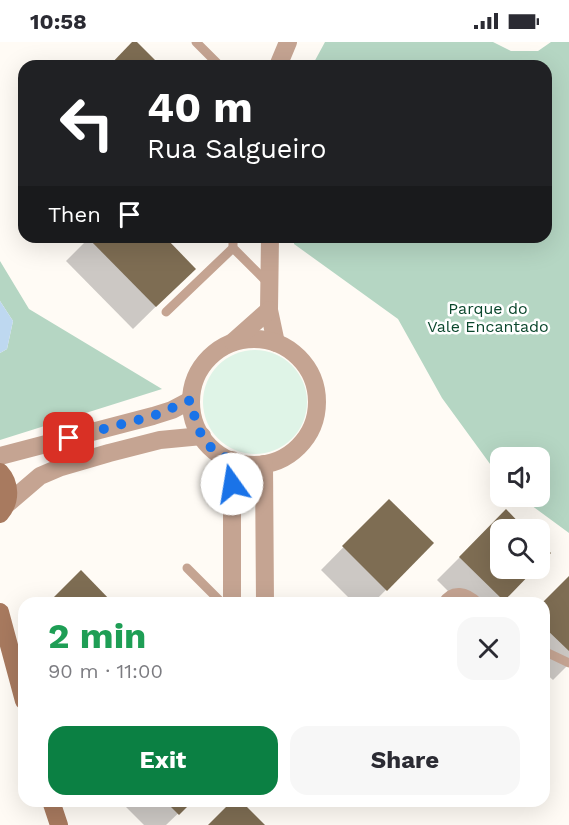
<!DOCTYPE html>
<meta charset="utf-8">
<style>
:root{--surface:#fff;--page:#f7f7f7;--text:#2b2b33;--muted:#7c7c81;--accent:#0b8043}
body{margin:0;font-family:"Work Sans",sans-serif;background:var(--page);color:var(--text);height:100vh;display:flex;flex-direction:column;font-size:22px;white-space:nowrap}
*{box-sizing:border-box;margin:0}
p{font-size:20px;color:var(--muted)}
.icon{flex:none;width:33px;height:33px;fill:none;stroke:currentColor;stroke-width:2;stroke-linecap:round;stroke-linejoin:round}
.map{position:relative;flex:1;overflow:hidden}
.panel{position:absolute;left:18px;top:555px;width:532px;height:210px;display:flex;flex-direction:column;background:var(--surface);border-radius:18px;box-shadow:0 6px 24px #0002}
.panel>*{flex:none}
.guide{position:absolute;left:18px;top:18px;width:534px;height:183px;border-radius:18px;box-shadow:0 6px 24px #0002;background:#202124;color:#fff;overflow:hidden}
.fabs{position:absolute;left:490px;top:405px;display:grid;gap:12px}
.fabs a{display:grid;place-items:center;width:60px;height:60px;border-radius:12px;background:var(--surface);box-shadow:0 6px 24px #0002;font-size:30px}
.pin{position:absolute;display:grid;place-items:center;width:51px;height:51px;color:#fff;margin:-26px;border-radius:12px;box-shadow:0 3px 9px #0006}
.me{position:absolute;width:66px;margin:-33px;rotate:347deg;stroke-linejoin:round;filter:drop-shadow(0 0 4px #0008)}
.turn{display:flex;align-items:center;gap:21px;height:126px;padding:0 30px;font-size:27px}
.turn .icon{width:78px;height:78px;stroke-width:2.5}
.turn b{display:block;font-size:42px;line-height:51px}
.then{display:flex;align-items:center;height:57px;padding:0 30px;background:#0003;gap:12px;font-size:22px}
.round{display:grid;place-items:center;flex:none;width:63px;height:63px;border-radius:18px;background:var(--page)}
.headline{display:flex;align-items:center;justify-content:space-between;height:102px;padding:0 30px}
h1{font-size:36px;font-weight:700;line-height:45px;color:#1e9e55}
.button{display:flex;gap:12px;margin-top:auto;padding:12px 30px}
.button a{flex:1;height:69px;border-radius:18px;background:var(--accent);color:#fff;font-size:24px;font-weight:700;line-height:69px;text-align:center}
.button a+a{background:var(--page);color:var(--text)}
.status{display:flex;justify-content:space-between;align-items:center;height:42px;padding:0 30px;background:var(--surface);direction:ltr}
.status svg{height:16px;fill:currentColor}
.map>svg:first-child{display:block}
</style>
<div class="status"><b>10:58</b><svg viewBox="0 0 49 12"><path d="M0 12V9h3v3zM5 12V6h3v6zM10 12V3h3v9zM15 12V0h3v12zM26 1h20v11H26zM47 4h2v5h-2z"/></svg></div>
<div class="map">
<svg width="569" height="783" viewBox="0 0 569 783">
<rect width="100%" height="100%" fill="#fffbf5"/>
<circle fill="#dff4e7" cx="255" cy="360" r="52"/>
<g fill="#b5d6c3">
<path d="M325 0H493L511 9H538L551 0H569V491L520 455 540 454V416H501V437L442 356 398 277 294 202V195H546V24H312Z"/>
<path d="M0 219 29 267 162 347 0 398V311L7 307 13 279 0 259Z"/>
</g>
<path fill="#bed8f0" d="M0 259 13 279 7 307 0 311Z"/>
<g fill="#0003">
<path d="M90 195H163L194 227 133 287 66 219Z"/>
<path d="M389 459 432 501 373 561H354L321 528Z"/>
<path d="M506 469 501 488V526H534L500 561H460L437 538Z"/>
<path d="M569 536V622L553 638 544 630V561Z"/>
<path d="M120 759H191L166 783H144Z"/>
</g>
<g fill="#7e6d53">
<path d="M132 0H137L161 24H109Z"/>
<path d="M87 195H165L196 227 156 265Z"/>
<path d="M389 457 434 501 387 549 342 504Z"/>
<path d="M506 467 526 488H501V526H536L504 559 459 515Z"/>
<path d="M540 501 551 511 540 522Z"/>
<path d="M81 528 113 561H48Z"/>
<path d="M569 534V609L544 585V561H542Z"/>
<path d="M165 759H193L179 773Z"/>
<path d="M232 759H241L265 783H208Z"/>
</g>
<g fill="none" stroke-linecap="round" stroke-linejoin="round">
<g stroke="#c5a492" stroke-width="9">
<path d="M196 0 220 24"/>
<path d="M233 195V206L268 241"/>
<path d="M166 270 233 206"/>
<path d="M187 526 222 561"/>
<path d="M442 561C452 545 467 549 479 561"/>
<path d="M544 611H548L569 621"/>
</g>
<g stroke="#c5a492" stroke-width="18">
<path d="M278 24 288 0"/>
<path d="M270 195 269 268 276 301"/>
<circle cx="254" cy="360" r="63"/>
<path d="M233 300 269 268"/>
<path d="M0 414 153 374 172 368 191 358"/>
<path d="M232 418V561"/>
<path d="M264 422 265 561"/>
<path d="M6 463 40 434 61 425 109 411 160 398 202 394"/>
</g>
<g stroke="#a87a5f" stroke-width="18">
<path d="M0 430C11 442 11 459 0 472"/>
<path d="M0 570 24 659"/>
<path d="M51 759 59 783"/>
</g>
</g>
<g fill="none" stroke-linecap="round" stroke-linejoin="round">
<path stroke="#1a73e8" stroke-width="10" stroke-dasharray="0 18" d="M69 396 153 374 191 358C196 385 202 407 232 418V442"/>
</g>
<g text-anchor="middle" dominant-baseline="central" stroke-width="5" stroke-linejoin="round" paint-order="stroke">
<g font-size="16" fill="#0b472d" stroke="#fff">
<text x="488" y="266">Parque do<tspan x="488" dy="18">Vale Encantado</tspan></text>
</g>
</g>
</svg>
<div class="fabs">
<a><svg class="icon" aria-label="sound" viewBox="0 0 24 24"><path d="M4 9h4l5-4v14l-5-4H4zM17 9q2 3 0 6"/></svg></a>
<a><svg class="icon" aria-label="search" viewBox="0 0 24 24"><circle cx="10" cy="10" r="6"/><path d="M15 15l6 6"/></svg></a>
</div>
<div class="pin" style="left:69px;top:396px;background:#d93025"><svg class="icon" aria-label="arrive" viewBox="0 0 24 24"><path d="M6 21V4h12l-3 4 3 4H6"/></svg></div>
<svg class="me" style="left:232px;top:442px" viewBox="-20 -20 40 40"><circle r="19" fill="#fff"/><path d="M0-13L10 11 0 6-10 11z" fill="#1a73e8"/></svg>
<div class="guide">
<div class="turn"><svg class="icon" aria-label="left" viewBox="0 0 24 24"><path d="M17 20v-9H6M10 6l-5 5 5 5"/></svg><div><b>40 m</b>Rua Salgueiro</div></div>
<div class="then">Then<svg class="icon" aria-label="arrive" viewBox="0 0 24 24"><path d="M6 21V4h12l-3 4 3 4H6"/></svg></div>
</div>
<section class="panel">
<div class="headline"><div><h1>2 min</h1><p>90 m · 11:00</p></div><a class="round"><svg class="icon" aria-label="close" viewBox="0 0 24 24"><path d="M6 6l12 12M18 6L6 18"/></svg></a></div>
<div class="button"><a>Exit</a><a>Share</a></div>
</section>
</div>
